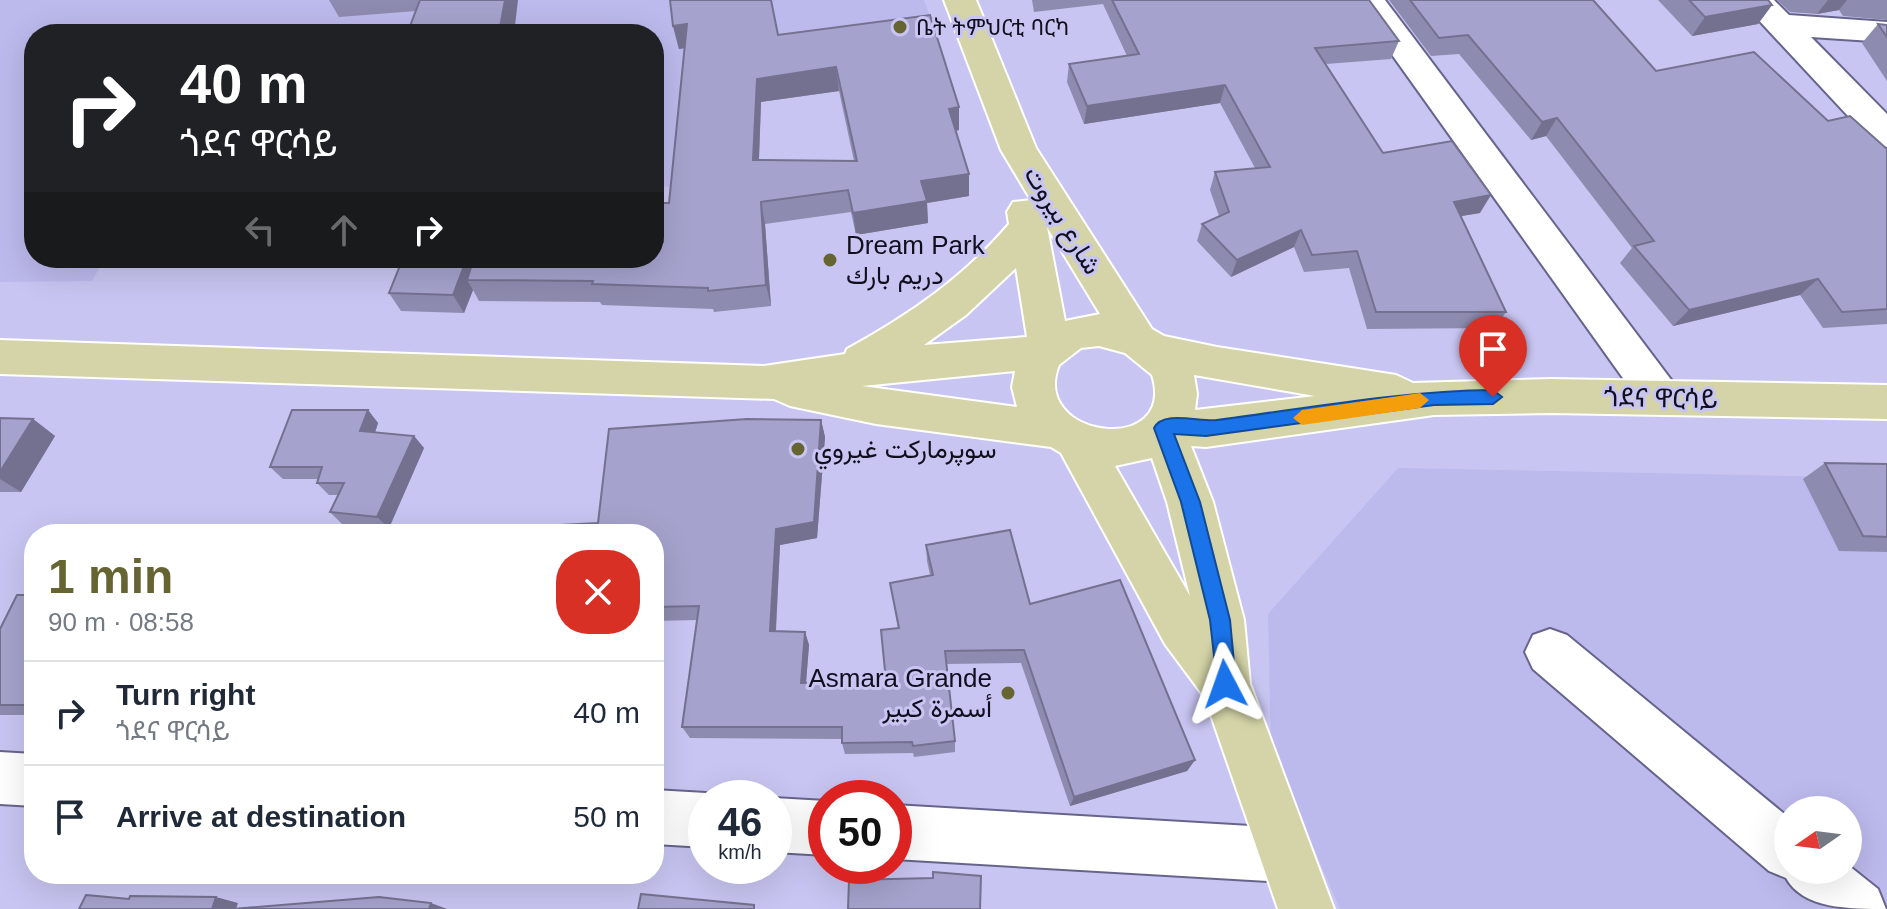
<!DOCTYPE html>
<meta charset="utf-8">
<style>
:root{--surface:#fff;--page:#f2f2f3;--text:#1f2937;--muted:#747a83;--line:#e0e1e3;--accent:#666532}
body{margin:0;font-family:Arial,Vazirmatn,"Noto Sans Ethiopic",sans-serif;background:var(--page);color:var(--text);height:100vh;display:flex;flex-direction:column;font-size:30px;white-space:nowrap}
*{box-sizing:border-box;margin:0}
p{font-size:26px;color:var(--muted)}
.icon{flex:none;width:44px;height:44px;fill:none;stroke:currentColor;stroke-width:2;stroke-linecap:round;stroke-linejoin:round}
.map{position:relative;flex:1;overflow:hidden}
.panel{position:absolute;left:24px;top:524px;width:640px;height:360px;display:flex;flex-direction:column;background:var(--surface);border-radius:32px;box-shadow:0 8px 32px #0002}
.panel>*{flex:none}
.top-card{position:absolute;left:24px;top:24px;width:640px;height:244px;border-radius:32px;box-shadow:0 8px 32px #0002;background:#202124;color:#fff;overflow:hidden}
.needle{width:52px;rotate:256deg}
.buttons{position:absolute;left:1774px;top:796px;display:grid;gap:16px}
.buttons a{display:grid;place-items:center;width:88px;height:88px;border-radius:50%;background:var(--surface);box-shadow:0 8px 32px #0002;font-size:40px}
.speed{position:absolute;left:688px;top:780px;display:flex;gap:16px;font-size:40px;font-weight:700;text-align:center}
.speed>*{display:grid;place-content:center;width:104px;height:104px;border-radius:50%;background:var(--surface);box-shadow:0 8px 32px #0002;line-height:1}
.speed small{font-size:20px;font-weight:400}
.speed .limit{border:12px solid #d22;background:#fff;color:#111}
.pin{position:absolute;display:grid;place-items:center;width:68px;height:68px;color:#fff;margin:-82px -34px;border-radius:50% 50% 50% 0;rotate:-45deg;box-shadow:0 0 8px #0007}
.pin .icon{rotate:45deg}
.me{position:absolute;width:88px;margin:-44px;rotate:356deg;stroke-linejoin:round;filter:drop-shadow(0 0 6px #0008)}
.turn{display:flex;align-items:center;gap:28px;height:168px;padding:0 24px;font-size:36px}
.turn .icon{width:104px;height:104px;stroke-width:2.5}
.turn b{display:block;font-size:56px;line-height:68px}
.lanes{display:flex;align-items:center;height:76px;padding:0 24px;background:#0003;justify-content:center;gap:40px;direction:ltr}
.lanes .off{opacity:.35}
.round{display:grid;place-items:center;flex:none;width:84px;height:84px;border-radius:32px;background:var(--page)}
.summary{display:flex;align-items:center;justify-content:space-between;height:136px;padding:0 24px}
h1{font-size:48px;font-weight:700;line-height:60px;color:var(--accent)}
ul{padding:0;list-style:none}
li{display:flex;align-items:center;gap:24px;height:104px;padding:0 24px;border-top:2px solid var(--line)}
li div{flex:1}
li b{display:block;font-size:30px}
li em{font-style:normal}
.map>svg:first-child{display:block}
</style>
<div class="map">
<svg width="1887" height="909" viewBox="0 0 1887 909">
<rect width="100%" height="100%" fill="#c8c5f2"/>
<g fill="#bcb9ec" fill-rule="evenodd">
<path d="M0 0H924L947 64 691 91 673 187 654 186V34H34V258H105L92 281 0 282Z"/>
<path d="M1398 468 1887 478V909H1340L1271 749 1268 614ZM1788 810H1848V870H1788Z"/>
</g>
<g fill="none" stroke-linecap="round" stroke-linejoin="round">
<g stroke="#67648c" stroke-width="4">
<g id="minor">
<path d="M1353 0H1385L1675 385 1681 397 1675 409 1660 414 1645 409Z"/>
<path d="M1740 0H1774L1789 15 1887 22V42L1811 37 1887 114V147L1874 144Z"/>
<path d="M1550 629 1567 635 1788 817V870H1848V865L1878 889 1886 909C1849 909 1803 909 1786 878L1769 871 1533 669 1525 652 1533 635Z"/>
<path d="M0 752 34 754V806L0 804Z"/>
<path d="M654 790 706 793 718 798H706V847L654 844Z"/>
<path d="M774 798 826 801V855L774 852Z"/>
<path d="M894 805 1285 828 1304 836 1312 855 1304 874 1285 882 894 859Z"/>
</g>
</g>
<g stroke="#fff" stroke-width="4">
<path id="major" d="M944 0H976L1036 148 1152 329 1164 336 1217 347 1396 375 1413 383 1551 379 1887 385V419L1551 413 1434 415 1206 447 1191 446 1213 502 1244 620 1250 684 1334 909H1278L1205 698 1165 644 1061 453 1051 447 876 424 790 406 774 399 0 374V340L764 366 845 354 847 349C909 315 963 278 1009 224L1007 212 1013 202 1031 200 1001 150ZM1047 227 1100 314 1065 321ZM1016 268 1027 337 924 345 966 315ZM1099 346 1125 353 1152 375C1178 457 1029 439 1059 365L1081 348ZM1015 371 1012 387 1017 407 862 386ZM1194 375 1315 396 1195 410 1197 394ZM1152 458 1167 502 1190 596 1115 466Z"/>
</g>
<use href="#minor" fill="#fff" fill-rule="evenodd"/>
<use href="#major" fill="#d4d4a8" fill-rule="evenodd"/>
</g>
<g fill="#8e8bb0" fill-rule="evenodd">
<path d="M329 0H518L416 11 339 17Z"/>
<path d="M1032 0H1369L1399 41 1391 59 1326 64 1383 153 1480 213 1461 216 1506 312 1495 328 1367 329 1349 268 1304 272 1294 247 1231 277 1197 241 1202 224 1219 216 1210 190 1215 172 1255 168 1220 103 1084 124 1067 82 1069 64 1127 56 1103 4 1034 12Z"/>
<path d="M1389 0H1593L1656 71 1828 121 1887 149V324L1823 328 1800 295 1673 326 1620 263 1632 248 1546 136 1531 140 1459 54 1431 56Z"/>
<path d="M1658 0H1768L1772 5 1758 24 1692 36Z"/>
<path d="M1777 0H1887V20L1843 16 1839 10 1817 14 1790 12Z"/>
<path d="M1878 24 1887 25V81L1862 43Z"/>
<path d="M673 26 778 35 959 107V130L956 131 969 196 927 203 928 223 856 235 851 212 765 224 771 306 714 312 713 309 602 305 600 302 479 301 473 290 464 313 401 311 389 293 473 262 663 242 669 203 684 48 679 49ZM839 91 854 161 759 160 761 102Z"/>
<path d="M368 410 378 423 375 433 414 436 424 448 389 528 342 524 330 512 339 495H329L317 483 318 479H283L270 467Z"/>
<path d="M0 418 33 419 55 436 21 492H0Z"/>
<path d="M821 420 825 437 817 538 780 545 776 631 805 632 809 645 806 683 886 681 898 628 890 583 930 575 927 561 926 545 1030 604 1195 760 1187 771 1070 806 1021 663 946 664 955 741V752L914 757 913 753 845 754 842 743V739L690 738 682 727 697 620 654 621V534L598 523Z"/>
<path d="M1825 463 1887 464V552L1839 551 1803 479Z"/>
<path d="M34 595V715H0V629Z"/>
</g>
<g fill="#747190">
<path d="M505 0H518L514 34H498Z"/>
<path d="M1828 0H1847L1839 10 1817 14Z"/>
<path d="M1772 5 1758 24 1692 36 1705 17Z"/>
<path d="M687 24 692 47 679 49 673 26Z"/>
<path d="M836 67 839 91 761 102 758 183 753 160 757 79Z"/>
<path d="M1225 85 1220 103 1084 124 1087 106Z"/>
<path d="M959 107V130L948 132 949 109Z"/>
<path d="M1557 118 1546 136 1531 140 1542 122Z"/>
<path d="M969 174V196L927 203 928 223 856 235 853 213 921 181Z"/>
<path d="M1491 195 1480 213 1444 219 1454 202Z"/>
<path d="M761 202 765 224 771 306 766 285Z"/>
<path d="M1301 230 1294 247 1231 277 1237 260Z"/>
<path d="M467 258H471L479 272 467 280 473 290 464 313 453 295Z"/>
<path d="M1818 279 1800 295 1673 326 1689 310Z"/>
<path d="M368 410 378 423 371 444 360 431Z"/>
<path d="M33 419 55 436 21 492 0 479V472Z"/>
<path d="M821 420 825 437 817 538 780 545 775 645 770 631 776 529Z"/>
<path d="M414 436 424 448 389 528 377 517Z"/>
<path d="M805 632 809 645 805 695 801 683Z"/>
<path d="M1195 760 1187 771 1070 806 1074 797Z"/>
<path d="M216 897 238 903 236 909H212Z"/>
<path d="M431 903 447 909H429Z"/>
</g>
<g fill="#a5a2cd" stroke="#747190" stroke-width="2" fill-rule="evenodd">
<path d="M420 0H505L501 22 498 34H407Z"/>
<path d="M670 0H771L778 35 930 15 959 107 949 109 969 174 921 181 927 201 853 213 848 190 761 202 766 285 708 291V288L592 284 593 281 467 280 474 258H654V242H663V203H669L687 24 673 26ZM836 67 857 161 753 160 757 79Z"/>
<path d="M1112 0H1369L1399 41 1315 48 1383 153 1452 141 1491 195 1454 202 1506 312H1376L1357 251 1312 255 1301 230 1237 260 1202 224 1229 212 1215 172 1270 167 1225 85 1087 106 1069 64 1139 54Z"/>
<path d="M1410 0H1593L1656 71 1754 52 1828 121 1850 116 1887 149V309L1842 312 1818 279 1689 310 1634 246 1654 241 1557 118 1542 122 1468 35 1439 38Z"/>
<path d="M1689 0H1768L1772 5 1705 17Z"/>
<path d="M1878 24 1887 25V37Z"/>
<path d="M403 258H467L453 295 389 293Z"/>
<path d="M292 410H368L360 431 414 436 377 517 330 512 344 483H317L322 467H270Z"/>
<path d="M0 418 33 419 0 472Z"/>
<path d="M747 419 821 420 814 522 776 529 770 631 805 632 801 683 886 681 881 630 899 628 890 583 933 575 926 545 1010 530 1030 604 1120 580 1195 760 1074 797 1024 650 945 651 955 741 913 746 912 742 842 743V727H682L699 606 654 607V534H542L543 526 598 523 609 429Z"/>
<path d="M1825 463 1887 464V537L1863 536Z"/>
<path d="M17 595H34V705H0V629Z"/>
<path d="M933 872 981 876 980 909H848L849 880 933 878Z"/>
<path d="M641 894 754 905V909H638Z"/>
<path d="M86 895 129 899 130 896 216 897 212 909H79Z"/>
<path d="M379 897 431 903 429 909H232Z"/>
</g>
<path fill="#1a73e8" stroke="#114b97" stroke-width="2" d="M1493 390 1502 397 1493 404 1434 405 1206 436 1174 434 1200 502 1230 620 1236 684 1233 691 1225 694 1218 691 1210 620 1181 502 1154 428C1163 410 1199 422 1217 420 1309 408 1400 391 1493 390Z"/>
<path fill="#f59e0b" d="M1420 393 1429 400 1420 408 1302 425 1293 418 1302 410Z"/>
<g fill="#666532" stroke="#c8c5f2" stroke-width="3">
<circle cx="900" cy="27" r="8"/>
<circle cx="830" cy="260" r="8"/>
<circle cx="798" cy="449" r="8"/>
<circle cx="1008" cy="693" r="8"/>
</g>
<g text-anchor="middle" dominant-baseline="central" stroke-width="6" stroke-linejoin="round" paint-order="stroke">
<g font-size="22" fill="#110f1e" stroke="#c8c5f2" text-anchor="start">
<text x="916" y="27">ቤት ትምህርቲ ባርካ</text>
</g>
<g font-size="26" fill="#110f1e" stroke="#c8c5f2">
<text transform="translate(1063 220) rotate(58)">شارع بيروت</text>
<text transform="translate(1661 398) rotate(1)">ጎደና ዋርሳይ</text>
</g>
<g font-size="26" fill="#110f1e" stroke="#c8c5f2" text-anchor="start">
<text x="846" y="245">Dream Park<tspan x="846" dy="30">دريم بارك</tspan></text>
<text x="814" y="449">سوپرمارکت غيروي</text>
<text x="992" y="678" text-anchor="end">Asmara Grande<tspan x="992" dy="30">أسمرة كبير</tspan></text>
</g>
</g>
</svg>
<div class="buttons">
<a><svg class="needle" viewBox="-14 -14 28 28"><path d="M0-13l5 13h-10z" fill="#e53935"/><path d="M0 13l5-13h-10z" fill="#747a83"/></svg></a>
</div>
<div class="speed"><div>46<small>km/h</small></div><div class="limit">50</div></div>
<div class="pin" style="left:1493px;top:397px;background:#d93025"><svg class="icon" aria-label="arrive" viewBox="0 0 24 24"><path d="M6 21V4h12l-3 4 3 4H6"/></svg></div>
<svg class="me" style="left:1225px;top:684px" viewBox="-20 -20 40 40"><path d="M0-17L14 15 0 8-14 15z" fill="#1a73e8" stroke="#fff" stroke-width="4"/></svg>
<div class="top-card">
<div class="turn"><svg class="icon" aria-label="right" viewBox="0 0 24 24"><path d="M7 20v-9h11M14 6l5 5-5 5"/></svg><div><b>40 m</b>ጎደና ዋርሳይ</div></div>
<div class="lanes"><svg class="icon off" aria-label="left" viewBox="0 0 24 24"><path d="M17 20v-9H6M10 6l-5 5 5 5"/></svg><svg class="icon off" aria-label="ahead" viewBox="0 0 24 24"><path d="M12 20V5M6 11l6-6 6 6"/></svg><svg class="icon" aria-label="right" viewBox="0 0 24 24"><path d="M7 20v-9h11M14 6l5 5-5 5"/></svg></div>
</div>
<section class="panel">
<div class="summary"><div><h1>1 min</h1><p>90 m · 08:58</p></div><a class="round" style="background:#d93025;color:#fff"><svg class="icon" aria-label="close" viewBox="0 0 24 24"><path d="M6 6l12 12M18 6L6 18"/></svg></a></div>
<ul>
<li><svg class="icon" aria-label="right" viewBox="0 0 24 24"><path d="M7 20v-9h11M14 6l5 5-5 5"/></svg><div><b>Turn right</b><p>ጎደና ዋርሳይ</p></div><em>40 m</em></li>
<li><svg class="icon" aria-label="arrive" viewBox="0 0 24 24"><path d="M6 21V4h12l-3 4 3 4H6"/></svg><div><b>Arrive at destination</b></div><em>50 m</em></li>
</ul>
</section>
</div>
